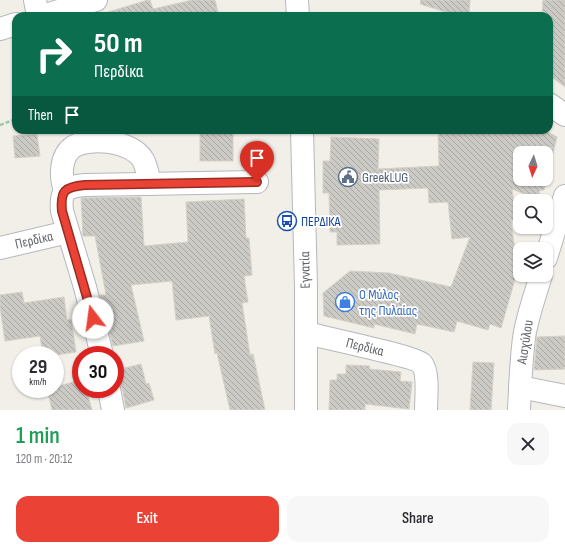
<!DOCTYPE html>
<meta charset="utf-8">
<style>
:root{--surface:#fff;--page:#f7f7f7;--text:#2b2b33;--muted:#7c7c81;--accent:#ea4335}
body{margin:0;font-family:"Sofia Sans Condensed",sans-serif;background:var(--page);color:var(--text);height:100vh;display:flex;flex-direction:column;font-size:15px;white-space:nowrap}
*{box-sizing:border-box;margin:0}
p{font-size:13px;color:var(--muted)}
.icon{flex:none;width:22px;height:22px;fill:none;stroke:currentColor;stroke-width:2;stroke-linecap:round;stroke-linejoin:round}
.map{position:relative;height:410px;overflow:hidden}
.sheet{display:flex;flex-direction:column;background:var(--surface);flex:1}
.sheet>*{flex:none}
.guide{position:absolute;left:12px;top:12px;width:541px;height:122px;border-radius:12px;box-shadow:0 1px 3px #0004;background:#0b6e4f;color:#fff;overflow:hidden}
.needle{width:26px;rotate:184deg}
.fabs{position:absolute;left:513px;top:146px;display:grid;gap:8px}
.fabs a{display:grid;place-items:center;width:40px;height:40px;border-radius:8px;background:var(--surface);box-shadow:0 1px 3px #0004;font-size:20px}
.speed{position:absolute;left:12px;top:346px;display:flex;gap:8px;font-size:20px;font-weight:700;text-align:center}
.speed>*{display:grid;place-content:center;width:52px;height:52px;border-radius:50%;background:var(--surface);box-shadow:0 1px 3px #0004;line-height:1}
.speed small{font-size:10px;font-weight:400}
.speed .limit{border:6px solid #d22;background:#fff;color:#111}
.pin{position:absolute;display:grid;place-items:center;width:34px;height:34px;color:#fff;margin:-41px -17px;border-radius:50% 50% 50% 0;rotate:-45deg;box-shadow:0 0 4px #0007}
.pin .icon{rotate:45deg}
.me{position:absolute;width:44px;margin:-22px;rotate:345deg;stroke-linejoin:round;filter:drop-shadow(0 0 3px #0008)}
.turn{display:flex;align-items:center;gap:14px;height:84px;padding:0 16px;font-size:18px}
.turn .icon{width:52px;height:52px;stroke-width:2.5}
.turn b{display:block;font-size:28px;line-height:34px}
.then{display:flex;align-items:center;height:38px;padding:0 16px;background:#0003;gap:8px;font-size:15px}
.round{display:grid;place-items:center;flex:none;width:42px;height:42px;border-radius:12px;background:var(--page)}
.head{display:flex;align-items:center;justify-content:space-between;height:68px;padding:0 16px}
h1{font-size:24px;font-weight:600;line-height:30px;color:#1e9e55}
.button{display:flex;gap:8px;margin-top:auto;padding:8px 16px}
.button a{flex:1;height:46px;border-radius:12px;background:var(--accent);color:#fff;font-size:16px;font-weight:600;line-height:46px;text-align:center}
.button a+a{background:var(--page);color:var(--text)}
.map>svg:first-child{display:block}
</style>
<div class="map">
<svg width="565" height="410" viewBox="0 0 565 410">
<defs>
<pattern id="building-back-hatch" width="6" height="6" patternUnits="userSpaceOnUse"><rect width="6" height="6" fill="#cccac5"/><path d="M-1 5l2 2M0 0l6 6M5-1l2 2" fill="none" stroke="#a9a8a4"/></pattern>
</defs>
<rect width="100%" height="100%" fill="#f1efe8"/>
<g fill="url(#building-back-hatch)" stroke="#d6d1c6" fill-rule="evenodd">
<path d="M148 0H150L153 9 192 0H215L219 16H108V12Z"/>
<path d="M421 0H470L469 16H452V14L420 4Z"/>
<path d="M543 0H565V87L549 75V16H542Z"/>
<rect x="200" y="130" width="33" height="31"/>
<path d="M438 130H544L557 137 544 190H540L538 199 512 189 516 220H511L514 244 519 246 520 262 501 328 490 324 488 330 457 321 454 332 417 324 415 334 374 324V328L324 316 323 293 350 271 389 273 451 287 470 237 452 239 448 202 429 203 428 188 379 190 380 244 337 245V232H330L329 193H323V161H330L331 137 379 139 378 169 439 166ZM520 153H546V179H520Z"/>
<path d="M37 134 40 156 15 158 13 136Z"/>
<path d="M141 197 144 246 188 242 186 202 244 199 246 238H249L252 275 244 276 248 302 242 303 250 355 253 354 265 410H230L217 353 215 354 209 316 176 320 172 281 131 285 144 341 113 346 100 295H106L95 236H83L81 198Z"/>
<path d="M22 292 24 303 64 297 67 320 71 319 76 352 56 355H43L40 336 5 341 0 307V295Z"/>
<path d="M565 336V369L534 370 537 337Z"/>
<path d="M473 362 494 363 491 410H470Z"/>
<path d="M141 364 146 384 149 383 154 400 126 408 123 392 117 370Z"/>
<path d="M346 365 370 366 369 369 401 372 400 381 412 382 409 409 365 404V410H329L330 380H337V374H346Z"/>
<path d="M81 380V389H86L92 410H52L47 389H55V387Z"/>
</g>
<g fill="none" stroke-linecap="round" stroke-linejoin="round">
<g stroke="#b5b8bc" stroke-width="24">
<g id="minor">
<path d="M35 0 38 16"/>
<path d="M297 0 298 16"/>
<path d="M42 16 96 0"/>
<path d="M0 29 16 24"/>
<path d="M549 104 565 115"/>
<path d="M302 130 306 287V410"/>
<path d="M65 190C60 177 60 156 73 147 90 136 133 141 143 160 147 167 148 176 150 184"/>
<path d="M0 248 68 232"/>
<path d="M546 258 565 196"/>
<path d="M306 333C322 337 416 357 422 364 429 373 426 399 426 410"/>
<path d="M102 355 85 287 62 211C60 190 65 187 85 185L257 182"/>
<path d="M520 387 565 396"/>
<path d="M109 389 113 410"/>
<path d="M519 410C520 386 521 362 524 338 527 317 535 296 541 275"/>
</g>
</g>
<path stroke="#9cc7a9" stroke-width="2.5" stroke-dasharray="4 2" stroke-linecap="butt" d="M0 125 16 119"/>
<use href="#minor" stroke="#fff" stroke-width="22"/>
</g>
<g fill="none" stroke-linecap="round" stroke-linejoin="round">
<g stroke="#982c22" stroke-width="10">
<path id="route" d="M93 318 62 211C60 190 65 187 85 185L257 182"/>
</g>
<use href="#route" stroke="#ea4335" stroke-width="7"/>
</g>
<defs>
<g id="civic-ring" transform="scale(1)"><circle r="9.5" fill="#fff" stroke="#5c6f8a" stroke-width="1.5"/><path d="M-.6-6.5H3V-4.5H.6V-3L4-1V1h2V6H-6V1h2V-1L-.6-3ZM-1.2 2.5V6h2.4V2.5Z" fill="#5c6f8a"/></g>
<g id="bus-ring" transform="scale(1)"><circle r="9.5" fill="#fff" stroke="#1a4fb4" stroke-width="1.5"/><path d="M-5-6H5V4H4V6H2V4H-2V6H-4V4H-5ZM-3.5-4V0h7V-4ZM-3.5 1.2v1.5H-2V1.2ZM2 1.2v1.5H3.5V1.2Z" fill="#1a4fb4"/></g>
<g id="shop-ring" transform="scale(1)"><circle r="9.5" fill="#fff" stroke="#3f7fe0" stroke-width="1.5"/><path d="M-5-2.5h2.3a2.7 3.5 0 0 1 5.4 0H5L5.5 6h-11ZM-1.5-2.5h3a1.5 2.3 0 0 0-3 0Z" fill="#3f7fe0"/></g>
</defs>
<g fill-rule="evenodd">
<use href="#civic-ring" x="348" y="177"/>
<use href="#bus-ring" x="287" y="221"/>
<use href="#shop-ring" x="345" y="302"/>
</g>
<g text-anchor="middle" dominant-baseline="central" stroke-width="3.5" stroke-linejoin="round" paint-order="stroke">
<g font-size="14" fill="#4e5e75" stroke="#fff" text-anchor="start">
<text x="362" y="177">GreekLUG</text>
</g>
<g font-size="14" fill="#164399" stroke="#fff" text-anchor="start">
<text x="301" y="221">ΠΕΡΔΙΚΑ</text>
</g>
<g font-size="14" fill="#5f6368" stroke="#fff">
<text transform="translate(34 240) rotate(-13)">Περδίκα</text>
<text transform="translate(305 270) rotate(-91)">Εγνατία</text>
<text transform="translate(525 342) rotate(-81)">Αισχύλου</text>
<text transform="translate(365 347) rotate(14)">Περδίκα</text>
</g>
<g font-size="14" fill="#366cbe" stroke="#fff" text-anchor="start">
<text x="359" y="294">Ο Μύλος<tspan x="359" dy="16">της Πυλαίας</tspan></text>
</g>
</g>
</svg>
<div class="fabs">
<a><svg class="needle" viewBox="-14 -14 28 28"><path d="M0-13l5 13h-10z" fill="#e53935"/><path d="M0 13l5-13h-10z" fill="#7c7c81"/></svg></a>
<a><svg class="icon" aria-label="search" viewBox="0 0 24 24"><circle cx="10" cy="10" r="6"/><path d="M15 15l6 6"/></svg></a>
<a><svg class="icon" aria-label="layers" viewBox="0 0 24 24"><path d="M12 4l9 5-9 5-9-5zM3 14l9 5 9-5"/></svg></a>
</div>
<div class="speed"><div>29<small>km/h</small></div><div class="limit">30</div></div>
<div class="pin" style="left:257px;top:182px;background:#d93025"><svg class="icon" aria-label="arrive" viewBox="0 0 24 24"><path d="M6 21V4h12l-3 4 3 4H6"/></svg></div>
<svg class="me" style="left:93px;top:318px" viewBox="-20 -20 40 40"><circle r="19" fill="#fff"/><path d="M0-13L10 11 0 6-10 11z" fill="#ea4335"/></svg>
<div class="guide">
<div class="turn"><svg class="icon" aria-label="right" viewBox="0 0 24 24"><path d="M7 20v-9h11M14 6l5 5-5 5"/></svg><div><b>50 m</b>Περδίκα</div></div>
<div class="then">Then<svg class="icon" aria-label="arrive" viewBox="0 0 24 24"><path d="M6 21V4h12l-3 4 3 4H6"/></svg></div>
</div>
</div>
<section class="sheet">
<div class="head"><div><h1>1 min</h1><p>120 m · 20:12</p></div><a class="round"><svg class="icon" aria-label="close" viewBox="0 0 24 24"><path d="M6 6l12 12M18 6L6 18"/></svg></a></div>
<div class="button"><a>Exit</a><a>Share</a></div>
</section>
